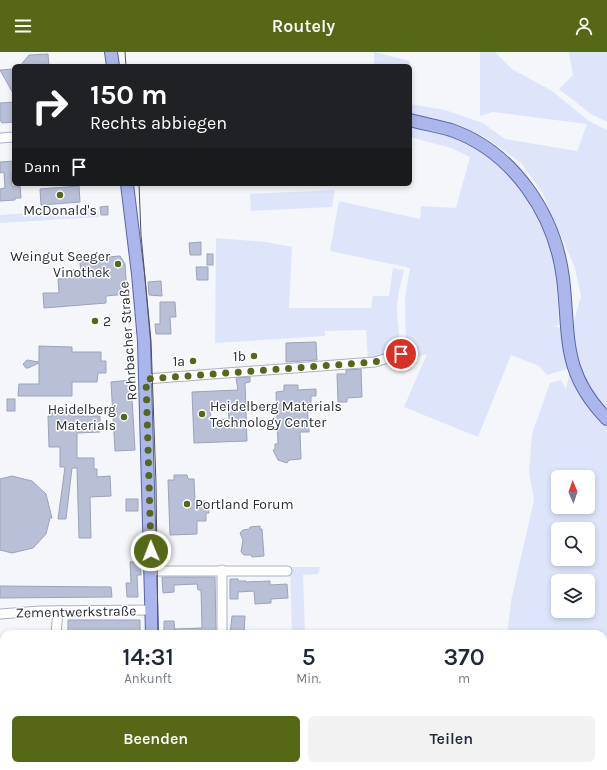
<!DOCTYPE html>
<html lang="de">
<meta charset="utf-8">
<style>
:root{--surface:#fff;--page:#f2f2f3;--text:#1f2937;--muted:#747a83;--accent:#546816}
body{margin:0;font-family:Karla,sans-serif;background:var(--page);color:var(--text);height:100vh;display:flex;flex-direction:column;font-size:15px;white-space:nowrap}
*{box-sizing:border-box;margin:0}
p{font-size:13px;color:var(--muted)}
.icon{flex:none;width:22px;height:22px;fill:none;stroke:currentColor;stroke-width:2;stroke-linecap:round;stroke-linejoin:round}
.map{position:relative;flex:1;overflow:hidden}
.details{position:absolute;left:0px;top:578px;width:607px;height:140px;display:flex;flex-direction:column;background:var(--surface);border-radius:12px 12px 0 0;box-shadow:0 2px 6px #0003}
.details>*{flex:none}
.guide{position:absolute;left:12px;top:12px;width:400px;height:122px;border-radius:6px;box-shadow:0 2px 6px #0003;background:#202124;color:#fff;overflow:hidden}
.needle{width:26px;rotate:358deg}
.buttons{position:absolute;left:551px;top:418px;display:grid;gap:8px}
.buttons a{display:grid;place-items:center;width:44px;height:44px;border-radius:6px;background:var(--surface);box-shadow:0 2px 6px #0003;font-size:20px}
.pin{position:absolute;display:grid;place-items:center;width:34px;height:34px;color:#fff;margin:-17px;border:2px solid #fff;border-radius:50%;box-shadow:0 1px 4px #0007}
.me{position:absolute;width:44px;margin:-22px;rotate:359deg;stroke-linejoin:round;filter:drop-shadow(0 0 3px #0008)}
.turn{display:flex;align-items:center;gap:14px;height:84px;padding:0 12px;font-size:18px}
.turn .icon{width:52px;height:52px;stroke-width:2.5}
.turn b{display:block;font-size:28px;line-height:34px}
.then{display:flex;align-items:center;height:38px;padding:0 12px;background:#0003;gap:8px;font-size:15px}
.eta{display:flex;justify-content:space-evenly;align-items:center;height:68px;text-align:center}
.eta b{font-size:24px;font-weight:600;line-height:28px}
.cta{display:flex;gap:8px;margin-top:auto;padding:8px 12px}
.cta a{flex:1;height:46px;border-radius:6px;background:var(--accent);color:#fff;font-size:16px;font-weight:600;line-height:46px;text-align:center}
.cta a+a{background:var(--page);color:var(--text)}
header{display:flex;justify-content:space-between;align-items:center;height:52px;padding:0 12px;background:var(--accent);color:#fff;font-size:18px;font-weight:600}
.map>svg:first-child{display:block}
</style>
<header><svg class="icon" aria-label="menu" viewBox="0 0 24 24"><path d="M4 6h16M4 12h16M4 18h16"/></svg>Routely<svg class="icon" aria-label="person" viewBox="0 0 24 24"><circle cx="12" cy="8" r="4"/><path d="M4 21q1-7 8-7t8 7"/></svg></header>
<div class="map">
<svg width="607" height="718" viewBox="0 0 607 718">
<rect width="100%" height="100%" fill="#f4f6fa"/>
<g fill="#dee5fb" fill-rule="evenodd">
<path d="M374 0 410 9V22V14H374Z"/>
<path d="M480 0H495L512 17 552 39 589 69 607 78V718H498V714H603V582H507L511 549 534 448 529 420 532 382 550 331 561 328 566 337 572 311 565 309 567 317 547 323 539 314 511 303 478 385 404 355 427 302 389 315V308L406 302 405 246 410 216 330 199 339 149 420 167 421 154 456 156 470 105 451 96 410 85V74C443 77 486 96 510 121 523 134 542 169 548 186 557 214 557 244 559 273L554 274 571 279 581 244 575 216 542 140 521 111 485 85 447 69 410 62V52L445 58 483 71 505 87 577 99 587 72 493 60 480 64ZM558 425H588V455H558ZM558 477H588V507H558ZM558 529H588V559H558Z"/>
<path d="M569 0H607V70L591 62 559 37 573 23Z"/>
<path d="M335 138 332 155 251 159 250 142Z"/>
<path d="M97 156 99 165 0 171V163Z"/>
<path d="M216 186 266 190 292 195 289 256H371L373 244H389L393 216 404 218C401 231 397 244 397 258 397 271 402 289 397 301L368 307 366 278 325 279V284L215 291Z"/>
<path d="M290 515H320L318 522 303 523 305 582H292Z"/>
</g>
<g fill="#b9bfd6" stroke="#9ca3b9" fill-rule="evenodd">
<path d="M48 2 49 14H20L29 3Z"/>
<path d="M14 17V43L0 18Z"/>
<path d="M14 50V70L2 71 0 68V51Z"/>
<path d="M14 109V120H11L12 134H20L21 146H15V148L0 149V137L5 136 4 120 0 121V110Z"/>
<path d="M79 134 80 150 41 153 40 137Z"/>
<path d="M108 154V163H101L100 155Z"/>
<path d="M201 190V203H190L189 191Z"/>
<rect x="207" y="202" width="6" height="11"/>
<path d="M120 204 125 212 127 242 106 244V251L44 256 43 241H59L58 227 73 226V218H81L80 211 82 207Z"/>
<path d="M196 215H208V228H197Z"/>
<path d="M161 229 162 244 149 243 148 230Z"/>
<path d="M160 250H175L176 265H170L171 282H156L155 272H160Z"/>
<path d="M316 290 317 308 286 310V291Z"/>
<path d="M39 294 72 295V300H101V309H106V321H98L97 330H72V344H18L19 332H39V311L28 316H26L23 312 27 308 39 310Z"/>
<path d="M361 317 362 345 347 346V350H338L337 322H346V318Z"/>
<path d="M250 325V330L245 331 247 389 194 391 192 340 238 338 236 326ZM228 355 229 367 211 368 210 356Z"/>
<path d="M131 328 135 398 115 399 111 330Z"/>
<path d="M284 333H298V338L316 337V344H311V351L307 353 309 380H300L301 407 289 408 287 411 278 408 273 398H275V392H278L276 340 284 339Z"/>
<rect x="7" y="347" width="8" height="12"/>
<path d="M52 359H73V364H100V380L77 381V406H94V417H97V425L110 424 111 444 90 445 91 486H79L77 416H72L66 467H58L65 415H60V395H49L48 364H52Z"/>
<path d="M174 423H187L188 427H194L195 449H206V454H208L209 461H206V469H197V482L170 483 168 428H174Z"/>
<path d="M12 424 32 429 46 442 52 466H50L46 482 33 496 12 501 0 498V427Z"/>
<rect x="126" y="447" width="12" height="12"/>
<path d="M260 474V477H262L264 504 252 505 251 503H244L241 500 243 488 240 481 243 478 250 477V475Z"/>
<path d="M140 509 141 523H137L138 545H127L126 531H131L130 510Z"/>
<path d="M162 525H215L216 582H175V577L202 576 201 538H198L197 532 174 533V540L163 541Z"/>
<path d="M230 527H238V529H246V530L270 529V533L287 532 288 546 271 547V551L255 552 254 539 238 540V547H230Z"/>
<path d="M0 534 111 535 112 545 0 546Z"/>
<path d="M232 564H245L244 582H230Z"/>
<path d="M68 568H140V582L68 581Z"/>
<path d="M164 569H174L175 582H164Z"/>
</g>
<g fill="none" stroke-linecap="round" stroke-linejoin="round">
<g stroke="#aab0c7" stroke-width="11">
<g id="minor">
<path d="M0 86 14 85"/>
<path d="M146 327 375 310 401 302"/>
<path d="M222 518V582"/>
<path d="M151 519H287"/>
<path d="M0 562 40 559 152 558"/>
<path d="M56 582 58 559"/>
<path d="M41 714V717L75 718"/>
<path d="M222 718V714"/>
</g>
</g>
<g stroke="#5866a4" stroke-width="14">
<g id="major">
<path d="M111 0 113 14"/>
<path d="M410 68C424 72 438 74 451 78 514 100 555 163 563 226 570 285 561 320 607 367"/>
<path d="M127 132 138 222 144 289 152 582"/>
<path d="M153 714V718"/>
</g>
</g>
<use href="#minor" stroke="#fff" stroke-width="9"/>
<use href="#major" stroke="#aab6ec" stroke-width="12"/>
<g stroke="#4f515a" stroke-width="1">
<path d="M125 0 126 14"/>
<path d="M139 132 141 183 151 289 156 432 158 582"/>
<path d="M161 714V718"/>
</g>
</g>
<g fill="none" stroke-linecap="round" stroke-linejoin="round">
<path stroke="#546816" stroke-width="7" stroke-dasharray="0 12.6" d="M151 499 146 327 375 310 401 302"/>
</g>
<g fill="#546816" stroke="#fff" stroke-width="1.5">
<circle cx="60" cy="143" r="4"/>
<circle cx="118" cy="212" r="4"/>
<circle cx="95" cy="269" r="4"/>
<circle cx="254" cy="304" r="4"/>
<circle cx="193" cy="309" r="4"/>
<circle cx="202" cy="362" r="4"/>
<circle cx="124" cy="365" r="4"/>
<circle cx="187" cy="452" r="4"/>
</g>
<g text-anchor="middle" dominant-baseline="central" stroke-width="3" stroke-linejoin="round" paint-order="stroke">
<g font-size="14" fill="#2a2c35" stroke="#fff" text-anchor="end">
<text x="60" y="158" text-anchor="middle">McDonald's</text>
<text x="110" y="204">Weingut Seeger<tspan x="110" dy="16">Vinothek</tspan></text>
<text x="103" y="269" text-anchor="start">2</text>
<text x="246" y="304">1b</text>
<text x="185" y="309">1a</text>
<text x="210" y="354" text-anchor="start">Heidelberg Materials<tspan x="210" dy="16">Technology Center</tspan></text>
<text x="116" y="357">Heidelberg<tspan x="116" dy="16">Materials</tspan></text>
<text x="195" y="452" text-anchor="start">Portland Forum</text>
</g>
<g font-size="14" fill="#2a2c35" stroke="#fff">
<text transform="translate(128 289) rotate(-94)">Rohrbacher Straße</text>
<text transform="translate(76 560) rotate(-1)">Zementwerkstraße</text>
</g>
</g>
</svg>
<div class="buttons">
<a><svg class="needle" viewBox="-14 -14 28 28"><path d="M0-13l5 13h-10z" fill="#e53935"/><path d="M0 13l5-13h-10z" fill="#747a83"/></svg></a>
<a><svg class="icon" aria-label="search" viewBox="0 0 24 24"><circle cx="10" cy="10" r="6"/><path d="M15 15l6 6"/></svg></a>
<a><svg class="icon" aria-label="layers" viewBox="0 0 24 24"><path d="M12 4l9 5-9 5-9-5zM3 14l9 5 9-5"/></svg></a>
</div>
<div class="pin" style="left:401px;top:302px;background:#d93025"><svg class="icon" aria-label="arrive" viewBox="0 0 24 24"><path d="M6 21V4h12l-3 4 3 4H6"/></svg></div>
<svg class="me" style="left:151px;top:499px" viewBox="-20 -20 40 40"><circle r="17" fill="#546816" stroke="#fff" stroke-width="3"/><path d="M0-11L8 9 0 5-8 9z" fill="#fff"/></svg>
<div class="guide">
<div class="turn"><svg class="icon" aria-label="right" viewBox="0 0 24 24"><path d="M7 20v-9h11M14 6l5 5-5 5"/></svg><div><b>150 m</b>Rechts abbiegen</div></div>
<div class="then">Dann<svg class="icon" aria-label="arrive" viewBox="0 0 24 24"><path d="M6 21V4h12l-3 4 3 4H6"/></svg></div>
</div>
<section class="details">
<div class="eta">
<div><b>14:31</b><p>Ankunft</p></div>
<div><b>5</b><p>Min.</p></div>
<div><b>370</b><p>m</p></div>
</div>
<div class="cta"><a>Beenden</a><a>Teilen</a></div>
</section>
</div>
